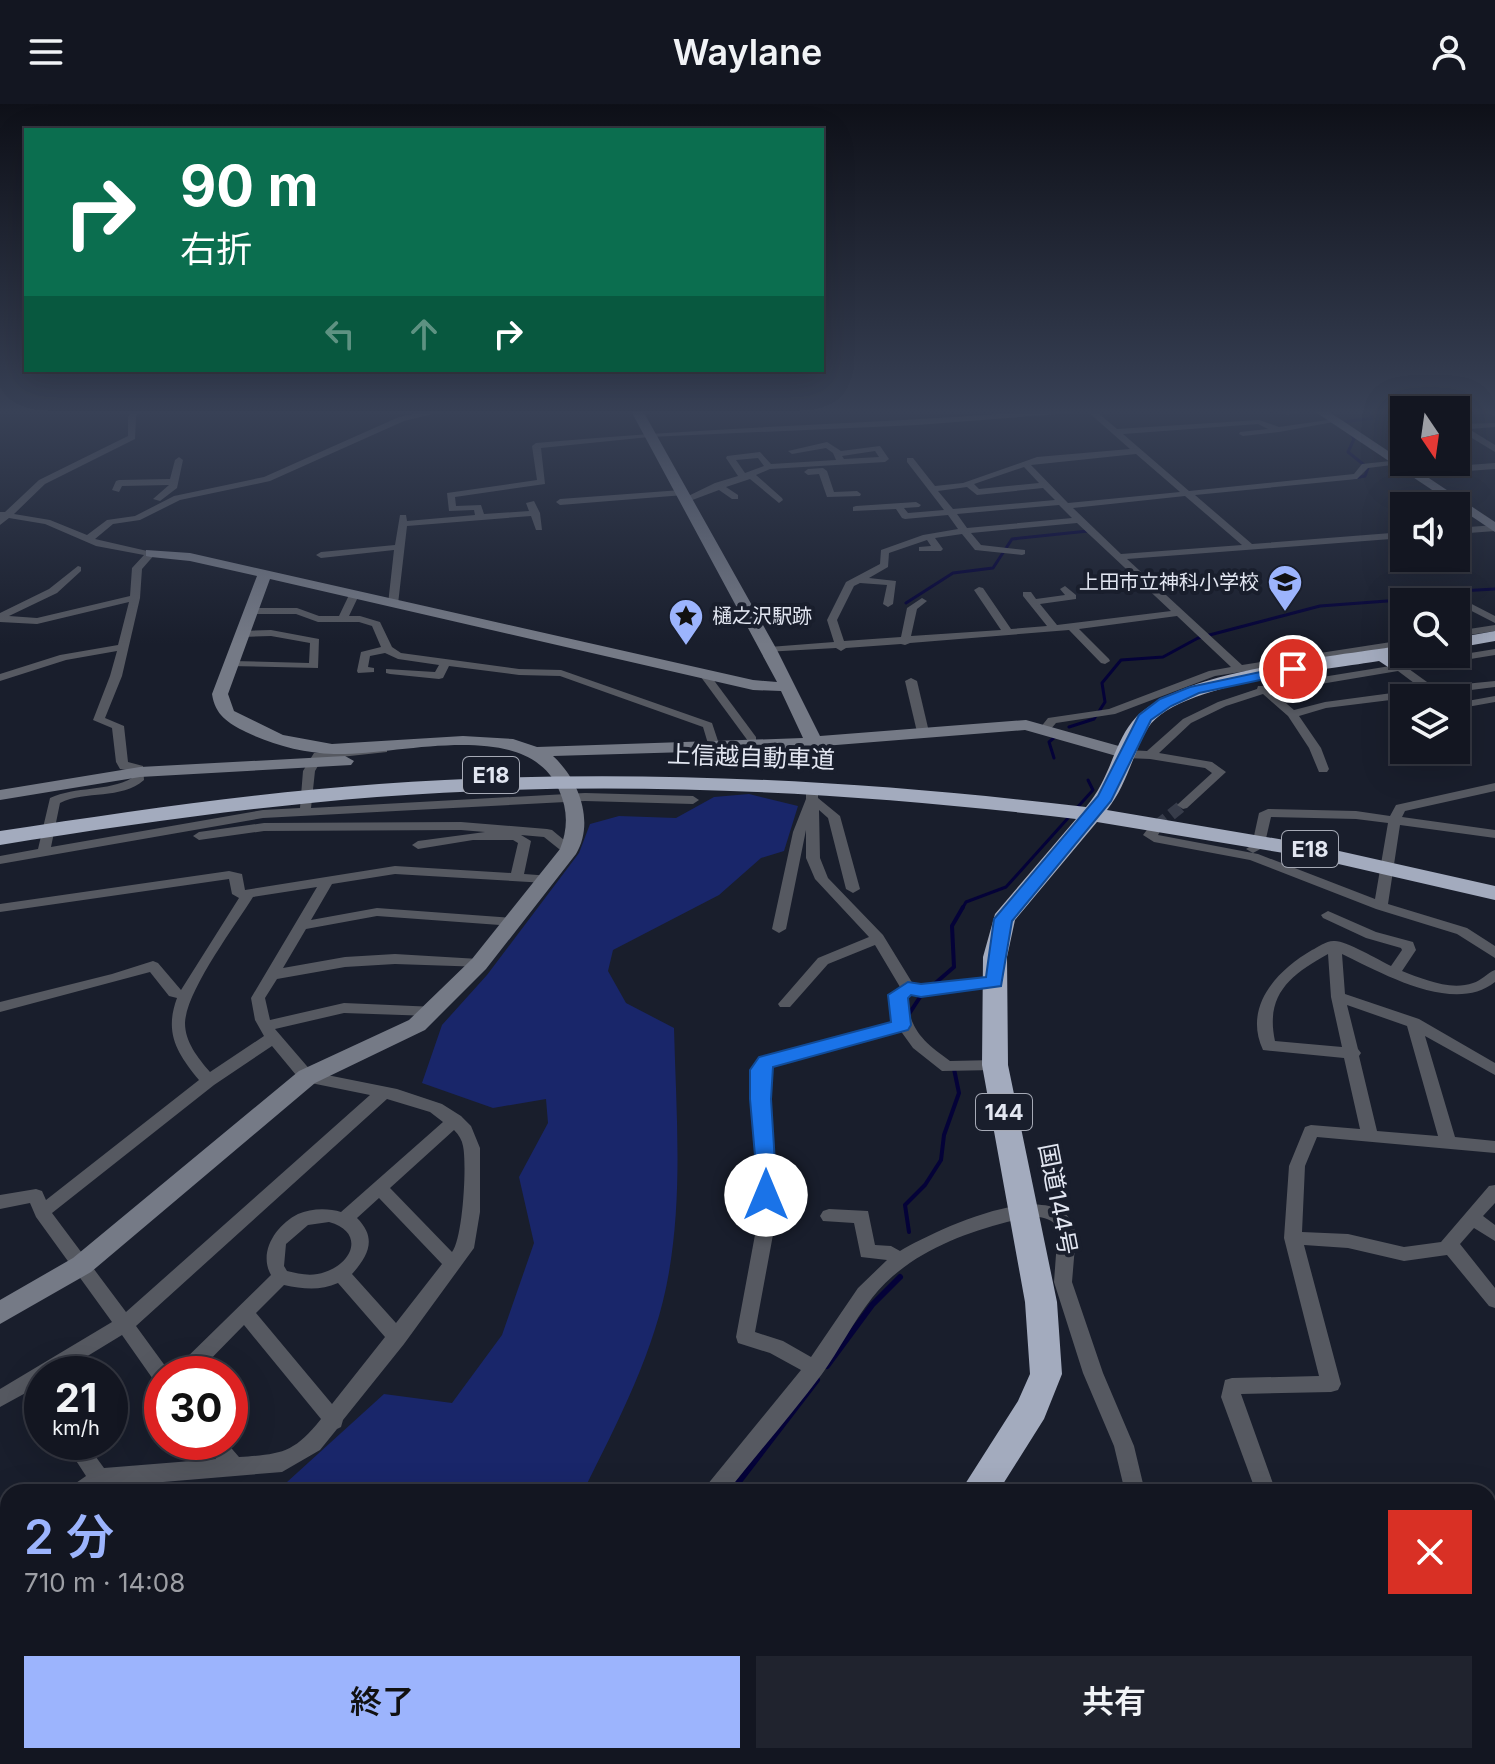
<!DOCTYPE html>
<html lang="ja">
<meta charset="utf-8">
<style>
:root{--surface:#131621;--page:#20232e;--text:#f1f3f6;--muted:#9d9fa5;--line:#32353f;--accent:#9cb4fd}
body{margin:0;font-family:Inter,"Noto Sans JP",sans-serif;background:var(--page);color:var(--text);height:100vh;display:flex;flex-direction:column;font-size:30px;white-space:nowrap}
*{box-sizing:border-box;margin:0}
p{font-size:26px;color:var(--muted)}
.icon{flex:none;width:44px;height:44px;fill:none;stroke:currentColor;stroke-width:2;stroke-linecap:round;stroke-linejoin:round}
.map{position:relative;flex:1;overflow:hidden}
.side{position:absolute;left:0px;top:1380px;width:1496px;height:280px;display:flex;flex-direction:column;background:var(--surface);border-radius:24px 24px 0 0;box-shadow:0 8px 32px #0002,0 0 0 2px var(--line)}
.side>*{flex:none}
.top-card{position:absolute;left:24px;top:24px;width:800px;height:244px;border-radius:0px;box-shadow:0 8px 32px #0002,0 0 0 2px var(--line);background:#0b6e4f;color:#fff;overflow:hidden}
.needle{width:52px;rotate:167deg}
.tools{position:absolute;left:1390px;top:292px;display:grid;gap:16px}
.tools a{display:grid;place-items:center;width:80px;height:80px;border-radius:0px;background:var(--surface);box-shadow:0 8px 32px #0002,0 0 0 2px var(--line);font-size:40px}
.speed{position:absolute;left:24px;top:1252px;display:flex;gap:16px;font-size:40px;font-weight:700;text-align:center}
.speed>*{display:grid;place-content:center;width:104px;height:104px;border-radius:50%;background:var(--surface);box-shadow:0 8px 32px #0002,0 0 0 2px var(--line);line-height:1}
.speed small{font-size:20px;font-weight:400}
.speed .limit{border:12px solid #d22;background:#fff;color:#111}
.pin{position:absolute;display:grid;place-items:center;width:68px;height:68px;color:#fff;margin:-34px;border:4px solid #fff;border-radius:50%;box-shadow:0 2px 8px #0007}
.me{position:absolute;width:88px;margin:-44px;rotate:0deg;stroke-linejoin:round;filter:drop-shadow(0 0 6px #0008)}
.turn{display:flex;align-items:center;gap:28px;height:168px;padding:0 24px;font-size:36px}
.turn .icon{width:104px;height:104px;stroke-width:2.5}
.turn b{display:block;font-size:56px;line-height:68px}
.lanes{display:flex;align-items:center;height:76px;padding:0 24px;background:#0003;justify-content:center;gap:40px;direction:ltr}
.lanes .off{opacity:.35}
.round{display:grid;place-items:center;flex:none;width:84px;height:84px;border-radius:0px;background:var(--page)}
.head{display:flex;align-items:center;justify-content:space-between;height:136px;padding:0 24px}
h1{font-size:48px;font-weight:600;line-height:60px;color:var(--accent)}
.button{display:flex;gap:16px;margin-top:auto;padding:16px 24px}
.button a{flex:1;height:92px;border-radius:0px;background:var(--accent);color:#111;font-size:32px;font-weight:600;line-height:92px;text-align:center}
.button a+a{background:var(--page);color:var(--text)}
header{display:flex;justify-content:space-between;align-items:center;height:104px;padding:0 24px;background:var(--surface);font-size:36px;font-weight:600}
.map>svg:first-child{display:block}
</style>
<header><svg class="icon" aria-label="menu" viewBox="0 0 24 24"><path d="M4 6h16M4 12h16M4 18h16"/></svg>Waylane<svg class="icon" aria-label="person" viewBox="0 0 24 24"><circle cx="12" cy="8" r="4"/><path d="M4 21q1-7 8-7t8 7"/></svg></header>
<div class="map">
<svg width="1495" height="1660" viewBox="0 0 1495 1660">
<rect width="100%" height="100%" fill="#191e2c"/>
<g fill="#19266a">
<path d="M749 690 798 702 784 747 761 754 719 791 613 846 608 867 626 899 674 924C676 1005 683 1087 669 1168 656 1246 618 1317 583 1388H276L384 1290 452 1299 502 1231 534 1139 519 1073 548 1019 546 995 493 1004 422 979 442 921 487 871 579 749 590 720 619 712 676 714 714 693Z"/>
<path d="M8 1617V1652H355L349 1660H0V1624Z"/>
</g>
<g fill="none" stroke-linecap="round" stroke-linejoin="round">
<g stroke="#040238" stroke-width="3">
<path d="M1343 318 1373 314 1367 307"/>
<path d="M1351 330 1354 335 1348 348 1368 364 1365 372 1354 374"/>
<path d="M906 499 953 469 993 464 1012 435 1088 427"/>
<path d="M1069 623 1094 615 1105 598 1102 579 1121 556 1163 553 1198 534 1320 502 1414 495 1424 489 1495 485"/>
<path d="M1054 654 1049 638 1055 633"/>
<path d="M1075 706 1093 686 1088 676"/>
<path d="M962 805 966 798 1006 783 1069 713"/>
</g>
<g stroke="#040238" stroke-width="4">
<path d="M932 882 954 863 952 822 963 803"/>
<path d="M907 913 922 890"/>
<path d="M909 1128 905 1101 925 1081 941 1056 944 1031 959 989 954 965"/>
</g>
<g stroke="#040238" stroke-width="6">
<path d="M827 1262 872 1201 900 1173"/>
<path d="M731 1388 817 1276"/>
<path d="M515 1660 520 1653"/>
</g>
<path stroke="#373c4a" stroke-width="12" stroke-dasharray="12 6" stroke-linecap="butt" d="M1157 722 1183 701"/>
<g fill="#565961" fill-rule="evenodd">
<path d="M132 307H140L136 313 135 335 45 380 14 410 50 416 87 431 107 416 135 412 174 392 264 373 399 313 429 307H445L404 317 270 377 180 396 140 416 113 420 95 435 156 449 142 465 140 494 122 572 105 614 124 622 128 658 143 662 144 676C121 696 86 686 60 699L51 743 263 706 300 704 303 667 314 649 383 641 387 642V648L322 655 315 667 311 704 585 689 693 692 699 696 693 700 585 697 263 714 0 760V752L38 745 50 694C76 682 107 688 132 674L133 667 120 665 116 658 112 624 93 616 110 572 117 547 66 556 0 577V570L60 551 118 541 129 498 37 520 0 518V509L49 485 78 462 81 463V467L57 489 9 512 37 514 130 492 132 464 144 451 96 442 45 420 9 414 0 421V408H5L39 376 128 332V313Z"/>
<path d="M1040 307H1076L1072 309 917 321 649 333 541 344 545 380 455 393 456 402 481 401 484 410 529 407 526 399 534 397 540 409 542 426H536L531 412 407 422 398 500 393 503 388 500 394 446 321 454 316 451 321 448 395 441 400 411H406L407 417 475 411 474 406 449 407 447 389 537 376 532 342 536 339C704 323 872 320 1040 307Z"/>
<path d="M1087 307H1096L1117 325 1259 316 1279 323 1335 315 1339 317 1279 328 1243 332 1239 330 1240 328 1268 325 1258 320 1123 330 1189 387 1354 370 1362 360 1400 356V360L1368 364 1357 375 1195 391 1252 440 1404 428V434L1127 455 1242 561 1404 536V542L1215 572 1115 610 1056 619 1050 626 1046 627 1040 624 1048 614 1109 605 1209 567 1231 563 1177 512 1079 525 1109 555 1110 557 1105 560 1101 559 1069 526 910 539 905 541 901 540 846 544 841 547 836 544 765 548 764 546 769 543 834 538 827 516 846 478 880 460 881 446 923 431 958 425 948 411 905 415 902 414 896 405 853 407V403L856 402 916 398 921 401 919 403 904 404 908 409 944 406 907 358V354H913L935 382 963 379 1037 353 1130 345ZM1136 350 1180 388 1068 399 1031 361ZM1024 363 1039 379 979 385 974 380ZM967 383 977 391 1043 384 1055 396 953 405 938 387ZM1185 392 1242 441 1121 450 1073 404ZM1059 401 1072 414 967 424 957 410ZM1077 419 1171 507 1057 521 1040 500 1076 495V491L1065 482 1060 485 1065 491 1036 495 1031 488H1023V492L1047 522 1011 525 983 484 979 483 974 486 1001 526 911 532 917 505 927 497 922 494 907 504 901 533 844 537 837 516 854 482 860 479 887 481 883 500 888 503 893 500 896 477 869 474 888 463 889 449 927 436 931 442 919 443V447H941L943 445 935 434 962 430 975 446 1022 451 1025 450V446L981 441 971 429Z"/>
<path d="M1285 307H1305L1287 311 1283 309Z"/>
<path d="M1486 307H1495V312Z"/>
<path d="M1456 318 1462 320 1495 319V323L1469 325 1495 341V348L1457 325Z"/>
<path d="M827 338 841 347 880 342 889 355 885 358 770 365 756 371 782 394 783 396 779 399 750 375 726 383 738 391V395H732L719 386 687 398 680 396 715 379 738 372 726 354 727 352 760 348 771 360 836 356 833 349 826 344 792 350 788 347ZM875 347 879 353 844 355 842 352ZM758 354 764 362 745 369 736 356Z"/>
<path d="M179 353 183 356 177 384 160 397 153 395 169 381 122 382 119 388 112 386 116 377 119 376 170 375 175 356Z"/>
<path d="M1495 359V365L1413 371 1409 368 1413 365Z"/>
<path d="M823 364 827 367 834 388 857 387 861 390 860 392 827 393 819 370 808 371 804 368 808 365Z"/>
<path d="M681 386 685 389 684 391 560 401 556 398 560 395Z"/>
<path d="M1495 421V427L1456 430V424Z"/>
<path d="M354 488 359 491 349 512H360L380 518 392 543 401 549 519 565 561 566 712 619 719 640 717 643H709L703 623 560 572 519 571 449 562 443 574 439 575 390 570 386 569V565L435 568 439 561 398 555 385 549 370 552 368 563 374 564V568L358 569 357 567 361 548 381 543 372 522 359 518H318L296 510H251L246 507 251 504H297L319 512H339L349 491Z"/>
<path d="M1462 495 1495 512V519L1458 500 1457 498Z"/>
<path d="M1495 521V527L1456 533V527Z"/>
<path d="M271 526 319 535 318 564 228 562V558L232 557 309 559 310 539 271 532 243 533 238 530 243 527Z"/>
<path d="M1495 545V551L1409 565 1434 583 1495 577V583L1326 604 1299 612 1321 644 1329 665 1327 668H1319L1309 644 1288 612 1263 590 1226 602 1191 619 1159 649 1212 658 1226 668 1187 704 1183 705 1177 701 1212 669 1205 664 1150 655 1127 654 1121 650 1127 646 1147 647 1183 615 1218 598 1257 585 1258 582H1267ZM1398 567 1422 585 1325 598 1294 606 1273 588Z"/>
<path d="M703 566 707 567 756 633V637H748L698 569Z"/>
<path d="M911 574 917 577 929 628 923 631 917 628 905 577Z"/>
<path d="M1495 592V598L1456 605V599Z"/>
<path d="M814 634 820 638 819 665 813 669 807 665 808 638Z"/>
<path d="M1404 638 1405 646H1399V640Z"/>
<path d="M1495 679V687L1405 707 1402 713 1495 726V734L1400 721 1388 800 1467 824 1495 842V854L1457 830 1376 805 1250 756 1154 738 1143 731 1152 719H1162L1163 722 1158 731 1258 750 1375 795 1388 719 1356 715 1271 713 1264 743 1253 749 1246 745 1252 741 1259 709 1268 705 1356 707 1390 712 1396 701Z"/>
<path d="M812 683 818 687V694L840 712 860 785 853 789 846 785 828 714 819 706 820 754 828 774 883 831 913 880 921 882 995 873 1002 878 995 883 921 892 910 889 906 893C911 928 923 937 950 957L995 956 1000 957 1003 961 1000 965 995 966 942 967 913 944 900 926 771 962 769 966 775 1061V1120L755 1228 783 1237 811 1253 858 1184 887 1156 861 1153 854 1119 823 1117 820 1112 823 1107 829 1105 868 1107 875 1141 891 1142 900 1147C934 1127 1064 1064 1076 1130L1072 1178 1103 1269 1134 1342 1145 1388H1125L1114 1342 1083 1269 1054 1178 1058 1123C1045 1107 1025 1114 1007 1118 957 1131 905 1152 872 1194 853 1218 840 1245 822 1270 792 1310 758 1349 727 1388H704L707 1381 801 1266 770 1249 738 1239 736 1233 757 1120 759 1061 753 966 761 954 896 917 891 891 900 883 875 841 828 860 790 903H780L778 900 818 854 869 833 815 775 806 754V726L786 825 779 829 772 825 793 728 806 695V687Z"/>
<path d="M461 718 547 725 552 726 576 746 574 749H564L544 733 521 731 531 737 524 770 551 772 553 775 551 778 546 779 395 770 332 780 311 816 377 804 512 814 519 818 512 822 377 812 306 825 283 864 345 853 395 850 479 855 484 857 486 860 484 863 395 860 345 863 277 875 265 894 270 916 344 899 436 903 438 907 436 911 431 912 344 909 275 925 312 968 397 985 442 1000 461 1012 471 1022 480 1044V1108L474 1144 404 1240 343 1316 341 1323 337 1325 320 1346 282 1368 103 1383 96 1388H70L73 1381 86 1372 64 1338H85L104 1364 216 1355 204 1338H226L239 1353C281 1350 293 1350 321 1315L244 1221 196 1270H173L176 1264 271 1171C258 1148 276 1121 298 1110 311 1104 329 1104 341 1108L443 1018 430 1008 387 995 136 1222 171 1270H162V1280L155 1278 122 1231 58 1270H42V1280L0 1303V1285L112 1218 36 1113 30 1099 0 1105V1091L36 1085 42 1087 46 1096 199 976C177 949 164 929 177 894L169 892 150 868 0 908V898L112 870 153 857 158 859 181 886 239 794 232 790 229 775 0 808V800L229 767 242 770 245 786 395 762 511 769 518 739 513 736H473L418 745 412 741 418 737 485 728 461 726 264 727 199 736 193 732 199 728 264 719ZM317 783 251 894 255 916 264 932 210 968C198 954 185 938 185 919 186 887 235 822 253 793ZM272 942 301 977 370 991 126 1208 52 1109 214 981ZM454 1026C459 1031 462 1036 463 1042 467 1060 463 1134 452 1148L390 1084ZM379 1094 442 1160 396 1219 352 1170C369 1151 377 1134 357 1114ZM329 1118C365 1128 353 1159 325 1168 312 1173 299 1170 287 1167L284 1162 286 1140 308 1121ZM338 1179 385 1233 332 1300 256 1209 284 1181C303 1185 320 1187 338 1179Z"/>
<path d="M1328 807 1376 828 1413 838 1416 846 1402 867C1423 875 1450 887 1473 879 1481 877 1487 869 1495 866V878C1454 911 1382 869 1342 850L1345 890 1419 915 1495 959V971L1425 932 1455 1033 1495 1037V1049L1317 1033 1305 1062 1302 1128 1348 1130 1404 1143 1441 1138 1489 1082 1495 1081V1099L1483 1112 1495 1121V1137L1474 1124 1460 1140 1495 1184V1204L1489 1202 1447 1151 1404 1157 1348 1144 1304 1141 1341 1280 1338 1286 1331 1288 1241 1290 1276 1388H1256L1221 1293 1225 1276 1232 1274 1319 1272 1284 1134 1289 1062 1305 1023 1311 1021 1360 1025 1344 954 1263 946C1243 903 1276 867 1312 846 1318 843 1327 836 1335 837 1346 837 1379 856 1391 862L1402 846 1401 844 1366 834 1323 814 1321 811ZM1328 850 1331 893 1342 943 1275 937C1265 891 1290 871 1328 850ZM1347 901 1407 922 1438 1032 1377 1027 1359 952 1361 949 1358 945Z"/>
<path d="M0 1442 8 1446V1497L0 1501Z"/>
<path d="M1488 1605 1495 1608V1635L1488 1632Z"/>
<path d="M1488 1638 1495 1641V1660H1479L1477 1652H1488Z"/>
<path d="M494 1652H520L516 1660H490Z"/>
<path d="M521 1652H545L541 1660H517Z"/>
</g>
<g fill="#757a86" fill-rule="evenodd">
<path d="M631 307H643L777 546 820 632 1026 616 1133 646 1136 650 1127 655 1025 626 786 645 553 652C579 676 595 718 576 750L486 865 425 926 315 979 91 1168 0 1220V1196L73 1154 299 967 409 916 472 855 560 745C568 725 568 706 559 686 527 612 399 652 334 650 304 649 273 641 246 628 228 619 215 611 212 590L257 472 190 457 151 453 146 452V446L190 449 753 576 777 578ZM270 475 753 586 781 587 803 634 537 643 513 635 463 632 332 640 283 631 234 607 228 590Z"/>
<path d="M1314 307H1328L1495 418V428Z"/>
<path d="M345 652 354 657 351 661 140 673 0 696V686L140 663Z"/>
</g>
<g fill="#a3abbe" fill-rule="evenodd">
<path d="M1495 527V537L1456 544V534Z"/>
<path d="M1404 541V550H1442L1433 556 1388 563 1379 557C1327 566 1176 579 1148 624 1132 651 1127 681 1107 706L1308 740 1495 782V796L1308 753 1097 718 1015 816 1007 853 1008 961 1057 1198 1062 1270 1044 1315 998 1388H960L1018 1297 1030 1270 1025 1198 982 961 983 853 995 810 1076 715C844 687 610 675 377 693 251 703 125 721 0 741V727C126 708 252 689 379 680 615 663 850 675 1086 703 1110 675 1113 642 1132 618 1173 565 1337 553 1404 541Z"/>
<path d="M769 1652H812L809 1660H766Z"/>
</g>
</g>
<linearGradient id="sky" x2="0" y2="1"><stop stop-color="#0e1018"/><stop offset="0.57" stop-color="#384156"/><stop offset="1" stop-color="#384156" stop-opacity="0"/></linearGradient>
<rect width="1495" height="540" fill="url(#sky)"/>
<path fill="#1a73e8" stroke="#114b97" stroke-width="2" d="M1293 561 1301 565 1298 568 1199 589 1171 602 1151 616 1111 697 1012 817 1001 882 921 893 911 891 908 894 911 921 908 926 773 963 771 995 777 1091 774 1097H759L750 995V966L759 953 891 918 888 891 908 878 921 880 986 873 994 815 1098 692 1139 611 1160 595 1190 583Z"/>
<defs>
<g id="school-pin" transform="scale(1.8)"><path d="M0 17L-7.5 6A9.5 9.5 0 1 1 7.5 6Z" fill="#9cb4fd" stroke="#191e2c"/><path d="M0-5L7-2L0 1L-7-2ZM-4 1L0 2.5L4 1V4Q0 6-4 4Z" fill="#111"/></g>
<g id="sight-pin" transform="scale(1.8)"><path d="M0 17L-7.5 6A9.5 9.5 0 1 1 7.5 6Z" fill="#9cb4fd" stroke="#191e2c"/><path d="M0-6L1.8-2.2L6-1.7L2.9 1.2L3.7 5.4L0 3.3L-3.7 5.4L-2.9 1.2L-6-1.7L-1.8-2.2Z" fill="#111"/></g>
</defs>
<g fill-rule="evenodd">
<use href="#school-pin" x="1285" y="478"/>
<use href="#sight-pin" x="686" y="512"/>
</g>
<g text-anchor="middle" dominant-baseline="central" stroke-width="8" stroke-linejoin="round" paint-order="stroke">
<g font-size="20" fill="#e2e6f1" stroke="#191e2c" text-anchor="end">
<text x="1259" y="478">上田市立神科小学校</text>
<text x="712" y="512" text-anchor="start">樋之沢駅跡</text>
</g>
<g fill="#191e2c" stroke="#a6aab6" stroke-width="2">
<rect x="463" y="653" width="56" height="36" rx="6"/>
<rect x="1282" y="727" width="56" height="36" rx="6"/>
<rect x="976" y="990" width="56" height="36" rx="6"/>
</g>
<g font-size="22" font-weight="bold" fill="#e2e6f1">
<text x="491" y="671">E18</text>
<text x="1310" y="745">E18</text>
<text x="1004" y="1008">144</text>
</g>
<g font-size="24" fill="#e2e6f1" stroke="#191e2c">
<text transform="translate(751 653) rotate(2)">上信越自動車道</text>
<text transform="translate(1058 1095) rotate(79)">国道144号</text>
</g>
</g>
</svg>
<div class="tools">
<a><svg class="needle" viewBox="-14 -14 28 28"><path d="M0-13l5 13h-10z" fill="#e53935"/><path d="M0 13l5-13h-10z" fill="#9d9fa5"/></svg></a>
<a><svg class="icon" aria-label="sound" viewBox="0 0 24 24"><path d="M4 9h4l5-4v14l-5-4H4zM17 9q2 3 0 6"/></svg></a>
<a><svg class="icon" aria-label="search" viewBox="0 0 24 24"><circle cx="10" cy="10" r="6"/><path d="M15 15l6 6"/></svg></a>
<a><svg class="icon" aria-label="layers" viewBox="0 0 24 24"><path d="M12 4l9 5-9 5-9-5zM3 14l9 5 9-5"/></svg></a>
</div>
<div class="speed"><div>21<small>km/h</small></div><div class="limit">30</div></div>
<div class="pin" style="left:1293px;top:565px;background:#d93025"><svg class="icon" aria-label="arrive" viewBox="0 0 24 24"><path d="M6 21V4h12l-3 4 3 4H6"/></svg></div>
<svg class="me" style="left:766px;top:1091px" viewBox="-20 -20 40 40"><circle r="19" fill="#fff"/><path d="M0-13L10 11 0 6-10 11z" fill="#1a73e8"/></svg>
<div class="top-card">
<div class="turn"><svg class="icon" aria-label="right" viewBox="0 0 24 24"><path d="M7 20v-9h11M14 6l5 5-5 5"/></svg><div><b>90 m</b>右折</div></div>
<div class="lanes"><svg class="icon off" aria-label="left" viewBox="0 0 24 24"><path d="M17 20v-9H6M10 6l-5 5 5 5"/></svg><svg class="icon off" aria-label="ahead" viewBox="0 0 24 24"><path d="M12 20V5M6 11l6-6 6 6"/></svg><svg class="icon" aria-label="right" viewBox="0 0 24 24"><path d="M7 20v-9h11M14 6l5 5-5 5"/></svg></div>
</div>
<section class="side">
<div class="head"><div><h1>2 分</h1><p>710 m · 14:08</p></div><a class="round" style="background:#d93025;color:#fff"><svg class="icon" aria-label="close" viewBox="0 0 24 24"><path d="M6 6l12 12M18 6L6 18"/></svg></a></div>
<div class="button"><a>終了</a><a>共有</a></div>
</section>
</div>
